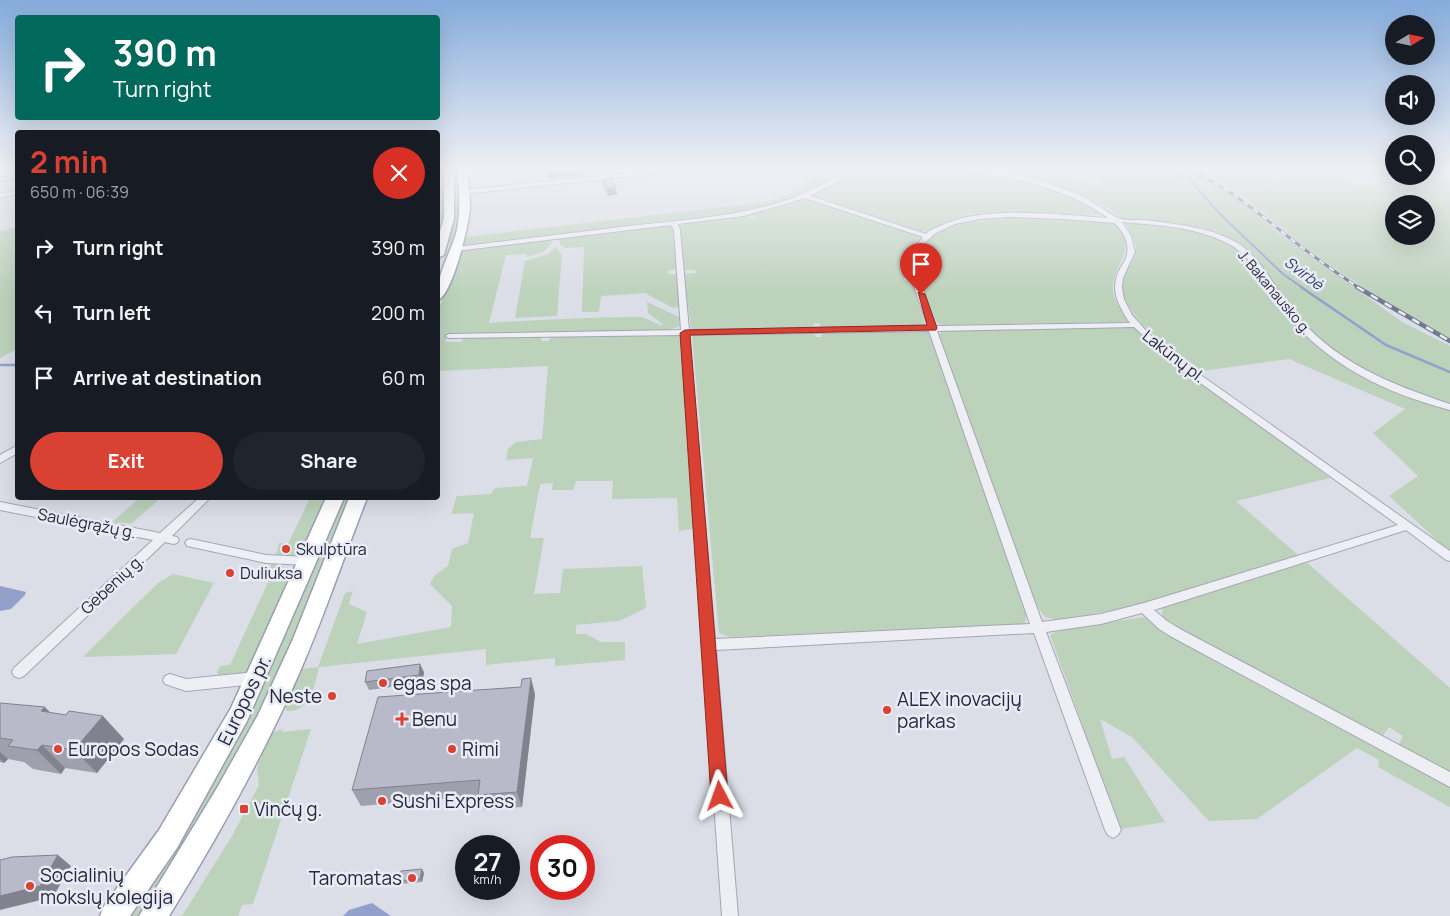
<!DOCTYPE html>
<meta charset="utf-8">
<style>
:root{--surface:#171b24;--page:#20242c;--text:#f1f3f6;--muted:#9ea1a6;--accent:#d94133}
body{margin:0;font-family:Manrope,sans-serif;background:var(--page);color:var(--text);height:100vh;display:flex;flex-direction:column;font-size:19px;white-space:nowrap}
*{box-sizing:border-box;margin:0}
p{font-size:16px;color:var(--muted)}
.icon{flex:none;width:28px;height:28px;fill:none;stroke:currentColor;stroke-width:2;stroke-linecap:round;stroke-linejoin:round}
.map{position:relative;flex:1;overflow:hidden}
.side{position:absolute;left:15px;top:130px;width:425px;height:370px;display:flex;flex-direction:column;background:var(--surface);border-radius:5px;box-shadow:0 5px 20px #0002}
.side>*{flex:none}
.top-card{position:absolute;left:15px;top:15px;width:425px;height:105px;border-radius:5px;box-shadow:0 5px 20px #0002;background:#00695c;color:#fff;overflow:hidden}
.needle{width:32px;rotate:80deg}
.controls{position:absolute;left:1385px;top:15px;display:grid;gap:10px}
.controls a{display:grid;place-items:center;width:50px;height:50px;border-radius:50%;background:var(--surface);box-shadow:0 5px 20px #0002;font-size:25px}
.speed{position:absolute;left:455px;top:835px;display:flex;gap:10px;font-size:25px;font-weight:700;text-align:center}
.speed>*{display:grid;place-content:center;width:65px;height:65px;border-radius:50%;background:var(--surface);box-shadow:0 5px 20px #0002;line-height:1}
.speed small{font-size:12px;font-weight:400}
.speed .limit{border:8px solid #d22;background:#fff;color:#111}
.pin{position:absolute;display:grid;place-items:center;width:42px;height:42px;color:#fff;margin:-51px -21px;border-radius:50% 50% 50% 0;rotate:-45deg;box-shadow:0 0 5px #0007}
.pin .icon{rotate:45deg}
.me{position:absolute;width:55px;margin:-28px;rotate:356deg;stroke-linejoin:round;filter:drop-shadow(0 0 4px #0008)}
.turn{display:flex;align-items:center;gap:18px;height:105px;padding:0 15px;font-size:22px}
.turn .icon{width:65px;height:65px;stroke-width:2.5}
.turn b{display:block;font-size:35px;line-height:42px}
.round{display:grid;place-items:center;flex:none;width:52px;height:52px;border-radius:26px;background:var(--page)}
.headline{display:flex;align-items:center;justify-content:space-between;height:85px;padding:0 15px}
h1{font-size:30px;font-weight:700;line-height:38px;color:var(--accent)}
.action{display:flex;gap:10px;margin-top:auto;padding:10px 15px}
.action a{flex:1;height:58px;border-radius:30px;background:var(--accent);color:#fff;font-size:20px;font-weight:700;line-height:58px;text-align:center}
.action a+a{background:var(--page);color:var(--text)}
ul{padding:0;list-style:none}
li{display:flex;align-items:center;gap:15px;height:65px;padding:0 15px}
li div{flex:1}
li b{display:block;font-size:19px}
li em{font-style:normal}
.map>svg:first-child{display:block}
</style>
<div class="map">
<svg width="1450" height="916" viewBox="0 0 1450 916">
<rect width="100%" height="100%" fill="#dbdde7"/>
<g fill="#bcd2bb" fill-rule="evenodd">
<path d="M823 168H849L810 192 772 205 725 216 463 245 465 237 766 202 795 192Z"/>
<path d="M856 168C926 168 1007 165 1072 196 1084 202 1095 209 1106 215L1017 213 976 216 973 213 968 214 971 216 923 232 862 213 864 211H855L814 197V195Z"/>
<path d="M1040 168H1175L1207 179 1241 199 1276 231 1402 322 1450 346V552L1389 496 1418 476 1373 433 1405 409 1289 359 1202 371C1175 350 1136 329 1124 295 1118 278 1133 267 1136 252 1137 249 1135 244 1134 241 1124 201 1057 186 1023 177L1032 173 1043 177 1062 175 1100 186 1103 181Z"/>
<path d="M1185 168H1251L1277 180H1287L1277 168H1330L1355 186H1380L1381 181 1434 188 1427 178 1450 181V339C1399 313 1351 281 1305 247 1263 215 1238 184 1185 168ZM1394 204H1426V236H1394Z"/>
<path d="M438 190H446V217L438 243Z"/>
<path d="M460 194 459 224 454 243H446L454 210V196Z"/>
<path d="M805 199 918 235 919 237C909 250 905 262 911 277L904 278V280L912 281 925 324 921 327 821 328 819 323 813 324V329L695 330 691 328 684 274 696 273 695 270H684L680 227 685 224 746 215 752 219 756 218 752 214Z"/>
<path d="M1004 216 1113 221C1142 252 1110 264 1113 291 1114 303 1123 313 1130 322L944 325 937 323 920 281 928 280 927 277 918 276C905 239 947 226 975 219L979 222 983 221 980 219Z"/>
<path d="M663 226 671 227 674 230 676 269 668 271 669 274H677L679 307 673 308 645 293 601 296 599 312H582L584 247 565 248 560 245 559 238Z"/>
<path d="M17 227V349L0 358V231Z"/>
<path d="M550 239 552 243 543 252 526 257 527 254 506 255 489 323C539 320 589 317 639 317 648 317 654 325 664 325L648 313 647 302 679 317 680 326 669 330 448 334 445 342H461L464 338 541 336V341H548L551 337 671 334 682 338 697 528 679 531 677 498 612 499 613 481H576L573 490H552L553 483 540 484 530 538H544L534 594 560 593 563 569 642 566 646 608 619 621 576 625V634H586L601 642H625V660L555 666V658L486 665V649L319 667C314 686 311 712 287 711L283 705 299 669 318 667 345 593 353 591 349 604 367 612 357 644 451 627 452 606 430 584 434 576 448 566 452 549 468 543 474 513 451 514 457 496 491 494 495 488 527 486 533 458 506 460 508 449 516 442 542 439 548 366 438 371V310L462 251Z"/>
<path d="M556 247 562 255 557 316 515 318 525 261 548 254Z"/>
<path d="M1134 327 1205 384 1330 478 1236 501 1298 555 1127 608 1057 620 1045 617 1037 606 938 335 944 331Z"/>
<path d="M917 331 927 332 931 335 1027 612 1025 623 1020 625 730 637 719 633 692 336 814 333 816 337H822L821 333Z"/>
<path d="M140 498H161L131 524 112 522Z"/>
<path d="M310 498H329L307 549 301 554 292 557 276 555 279 543 288 544Z"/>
<path d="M341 498H352L281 673 191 837 139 916H132L177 842 274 658Z"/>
<path d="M1305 561 1450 688V773L1403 748 1399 744 1403 736 1389 727 1382 737 1163 619 1162 609 1164 606Z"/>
<path d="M272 564 293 569 294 572 254 665 244 673 219 676 217 673 220 666 230 665 272 574 265 573Z"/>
<path d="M173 574 214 583 176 654 83 657 158 583Z"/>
<path d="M1144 617 1450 784V807L1378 767 1379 760 1357 748 1257 819 1209 821 1132 737 1100 719 1112 759 1124 757 1165 822 1120 829 1050 635 1059 630Z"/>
<path d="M283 729 282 732 311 729 253 904 242 905 238 916H182L232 836 259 785 257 768 268 738 271 733Z"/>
</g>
<g fill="#92a0cb">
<path d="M0 586 26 592 25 595 11 609 0 611Z"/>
<path d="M372 903 391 916H343L349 910Z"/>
</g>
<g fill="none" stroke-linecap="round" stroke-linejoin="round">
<path stroke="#92a0cb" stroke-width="2" d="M1164 168 1188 178 1220 214 1283 274 1303 288"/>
<g stroke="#92a0cb" stroke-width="2.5">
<path d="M1301 287 1386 345 1450 372"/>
<path d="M0 365H18"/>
</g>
<g stroke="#a4a6b4" stroke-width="2">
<g id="minor">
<path d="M673 168H700L702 169 699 171 673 172 464 194 461 192 464 190Z"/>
<path d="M849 168H855L835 183 810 196 926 234 929 231C936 228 943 224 950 222 992 206 1063 215 1108 218 1074 194 1037 183 996 176 983 174 960 174 950 168 983 165 1048 181 1079 195 1087 199 1095 203 1102 208 1107 211 1112 216 1118 218 1125 221 1136 220 1144 220 1176 224 1214 227 1242 246 1264 263 1276 290 1293 311 1334 362 1390 384 1450 404V410C1388 394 1326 365 1286 313 1268 290 1256 259 1229 244 1197 227 1157 225 1122 222L1131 236 1135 252 1123 278 1122 287 1124 299 1132 315 1151 336 1195 371 1450 551V561L1446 560 1406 530 1154 610 1167 621 1180 629 1450 772V787L1172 637 1159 629 1142 613 1101 624 1046 632 1121 830 1118 835 1113 838 1108 835 1105 830 1034 633 716 650 738 916H722L681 335 449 338 445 336 449 334 681 330 674 230 671 225 456 251 453 249 456 247C514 240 572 233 630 226 707 217 785 215 849 168ZM805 198 923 237 913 248 908 270 928 326 689 330 680 230 678 224 744 216ZM1010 217 1064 219 1115 223C1125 234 1132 247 1124 262 1121 267 1117 273 1116 279 1112 295 1121 310 1130 323L936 326 916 270 920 248 934 234 955 224 980 219ZM1134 327 1174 364 1398 525 1144 603 1101 614 1042 622 937 331ZM929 331 1030 624 715 639 689 335Z"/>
<path d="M18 174V178L0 182V178Z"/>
<path d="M18 190V194L0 198V194Z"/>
<path d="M18 445V453L0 463V455Z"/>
<path d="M199 498H210L172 536 177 537 179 540 177 543 173 544 165 542 24 676 19 678 14 676 12 672 14 668 153 540 0 510V502L160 533Z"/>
<path d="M191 539 266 555 308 557 312 558 314 561 312 564 308 565 266 563 187 546 185 543 187 540Z"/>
<path d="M256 672 261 674 263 678 261 682 256 684 186 691 165 684 163 680 165 676 170 674 186 679Z"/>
</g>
</g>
<g stroke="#999eb3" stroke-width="3">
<g id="primary">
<path d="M444 168H454V218L444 255 438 258V238L444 218Z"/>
<path d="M457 168H467C468 181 470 194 470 207 470 222 452 296 438 300 435 276 451 253 457 230 461 209 459 189 457 168Z"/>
<path d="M326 498H344L247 721 177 848 130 916H100L104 906 159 830 231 708Z"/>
<path d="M349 498H367C341 564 319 632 289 696 254 772 213 845 169 916H139L217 788 258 715 293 639Z"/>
</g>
</g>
<use href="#minor" fill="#eeeff5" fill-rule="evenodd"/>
<use href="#primary" fill="#fff" fill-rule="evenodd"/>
<g stroke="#737892" stroke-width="3">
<path id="rail-far1" d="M1180 168C1222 182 1247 204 1281 231 1306 251 1332 270 1359 288"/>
</g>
<g stroke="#737892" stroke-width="4.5">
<path id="rail" d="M1357 287 1450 341"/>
</g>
<use href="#rail-far1" stroke="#eaecf5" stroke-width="2" stroke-dasharray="6" stroke-linecap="butt"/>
<use href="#rail" stroke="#eaecf5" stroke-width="2.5" stroke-dasharray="8" stroke-linecap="butt"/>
</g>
<g fill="#9ea0ae">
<path d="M545 168H589L590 174 548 178Z"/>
<path d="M602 179 617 194 608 196 603 186Z"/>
<path d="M424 672 422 683 369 690 365 682Z"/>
<path d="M535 694 522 807 484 810 478 796 361 806 352 790Z"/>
<path d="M0 703 124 739 97 773 65 768 61 774 33 769 24 762 8 759 4 763 0 762Z"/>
<path d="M424 873 422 882 401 884 399 881Z"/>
</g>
<g fill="#81828d">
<path d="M547 168H589L590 174 548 178Z"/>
<path d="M616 188 617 194 608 196 607 189Z"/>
<path d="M420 664 424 672 422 683 419 675Z"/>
<path d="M531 678 535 694 522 807 517 792Z"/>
<path d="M45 707 67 731 41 711Z"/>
<path d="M103 716 124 739 97 773 74 750Z"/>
<path d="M42 745 65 768 61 774 37 750Z"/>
<path d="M0 752 8 759 4 763 0 759Z"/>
<path d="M58 855 71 866 53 897 0 910V896Z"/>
<path d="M422 869 424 873 422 882 420 879Z"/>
</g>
<g fill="#b8baca" stroke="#81828d">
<path d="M611 178 616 188 607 189 602 179Z"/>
<path d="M420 664 419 675 365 682 367 671Z"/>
<path d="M531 678 517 792 478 795 480 780 352 790 378 697 521 687 522 679Z"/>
<path d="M0 703 45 707 41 711 66 715 69 711 103 716 74 750 42 745 37 750 8 746 13 740 0 738Z"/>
<path d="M58 855 40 886 0 896V860L12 857Z"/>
<path d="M422 869 420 879 399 881 401 871Z"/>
</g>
<linearGradient id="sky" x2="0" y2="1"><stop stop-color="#85acdc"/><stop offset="0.57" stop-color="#eff0f4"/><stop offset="1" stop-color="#eff0f4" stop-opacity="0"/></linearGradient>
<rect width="1450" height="296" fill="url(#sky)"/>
<path fill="#d94133" stroke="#8d2a21" d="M918 292 925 294 937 328 936 330 690 335 728 796 726 802 720 804 714 802 711 796 680 333 685 330 927 325Z"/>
<g fill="#d94133" stroke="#eaecf5" stroke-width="2">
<circle cx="286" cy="549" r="5"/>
<circle cx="230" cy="573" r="5"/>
<circle cx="383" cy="683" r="5"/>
<circle cx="332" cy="696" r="5"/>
<circle cx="887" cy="710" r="5"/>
<path d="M399.5 711.5h5v5h5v5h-5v5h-5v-5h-5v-5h5z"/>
<circle cx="58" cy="749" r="5"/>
<circle cx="452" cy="749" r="5"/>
<circle cx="382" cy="801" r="5"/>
<rect x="239" y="804" width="10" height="10" rx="2.5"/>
<circle cx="412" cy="878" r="5"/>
<circle cx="30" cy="886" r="5"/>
</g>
<g text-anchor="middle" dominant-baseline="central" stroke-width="5" stroke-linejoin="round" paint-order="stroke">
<g font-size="14" fill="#24273e" stroke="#eaecf5">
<text transform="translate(1275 292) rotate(50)">J. Bakanausko g.</text>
</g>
<g font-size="15" font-style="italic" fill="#2b3b75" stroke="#eaecf5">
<text transform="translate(1304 273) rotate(37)">Svirbė</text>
</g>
<g font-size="16" fill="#24273e" stroke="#eaecf5">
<text transform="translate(1174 356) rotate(38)">Lakūnų pl.</text>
<text transform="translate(87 523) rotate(11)">Saulėgrąžų g.</text>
<text transform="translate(112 584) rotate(-43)">Gebenių g.</text>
</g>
<g font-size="16" fill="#24273e" stroke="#eaecf5" text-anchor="start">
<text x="296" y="549">Skulptūra</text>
<text x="240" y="573">Duliuksa</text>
</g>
<g font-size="19" fill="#24273e" stroke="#eaecf5" text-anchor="start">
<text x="393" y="683">egas spa</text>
<text x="322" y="696" text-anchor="end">Neste</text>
<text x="897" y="699">ALEX inovacijų<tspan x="897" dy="22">parkas</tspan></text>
<text x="412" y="719">Benu</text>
<text x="68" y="749">Europos Sodas</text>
<text x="462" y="749">Rimi</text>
<text x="392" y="801">Sushi Express</text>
<text x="254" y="809">Vinčų g.</text>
<text x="40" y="875">Socialinių<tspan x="40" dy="22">mokslų kolegija</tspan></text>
<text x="402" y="878" text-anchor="end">Taromatas</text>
</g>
<g font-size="19" fill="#24273e" stroke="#eaecf5">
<text transform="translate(244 700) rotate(-64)">Europos pr.</text>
</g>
</g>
</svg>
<div class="controls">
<a><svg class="needle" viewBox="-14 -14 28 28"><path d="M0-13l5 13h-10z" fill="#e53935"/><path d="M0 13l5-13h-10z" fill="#9ea1a6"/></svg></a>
<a><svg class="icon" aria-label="sound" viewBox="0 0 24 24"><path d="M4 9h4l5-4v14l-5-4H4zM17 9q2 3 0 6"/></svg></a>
<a><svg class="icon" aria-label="search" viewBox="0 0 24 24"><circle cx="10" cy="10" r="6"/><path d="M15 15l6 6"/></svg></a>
<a><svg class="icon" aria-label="layers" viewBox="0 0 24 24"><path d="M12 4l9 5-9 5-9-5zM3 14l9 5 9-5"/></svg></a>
</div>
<div class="speed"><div>27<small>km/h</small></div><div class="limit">30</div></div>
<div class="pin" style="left:921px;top:294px;background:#d93025"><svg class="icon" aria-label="arrive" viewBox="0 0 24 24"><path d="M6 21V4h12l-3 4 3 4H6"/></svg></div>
<svg class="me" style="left:720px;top:796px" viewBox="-20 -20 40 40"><path d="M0-17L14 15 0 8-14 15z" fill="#d94133" stroke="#fff" stroke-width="4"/></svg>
<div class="top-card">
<div class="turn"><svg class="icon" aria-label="right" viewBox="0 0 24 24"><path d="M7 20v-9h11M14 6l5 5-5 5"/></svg><div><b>390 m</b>Turn right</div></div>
</div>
<section class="side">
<div class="headline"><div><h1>2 min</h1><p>650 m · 06:39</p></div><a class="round" style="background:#d93025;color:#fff"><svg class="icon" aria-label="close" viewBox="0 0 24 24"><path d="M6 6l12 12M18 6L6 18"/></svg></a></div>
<ul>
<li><svg class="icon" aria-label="right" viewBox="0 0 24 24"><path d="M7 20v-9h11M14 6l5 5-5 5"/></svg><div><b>Turn right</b></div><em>390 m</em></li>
<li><svg class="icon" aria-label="left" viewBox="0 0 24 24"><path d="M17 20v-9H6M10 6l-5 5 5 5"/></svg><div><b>Turn left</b></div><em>200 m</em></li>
<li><svg class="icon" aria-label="arrive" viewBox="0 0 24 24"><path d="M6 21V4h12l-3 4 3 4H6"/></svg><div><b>Arrive at destination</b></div><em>60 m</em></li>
</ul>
<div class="action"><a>Exit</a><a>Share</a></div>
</section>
</div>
